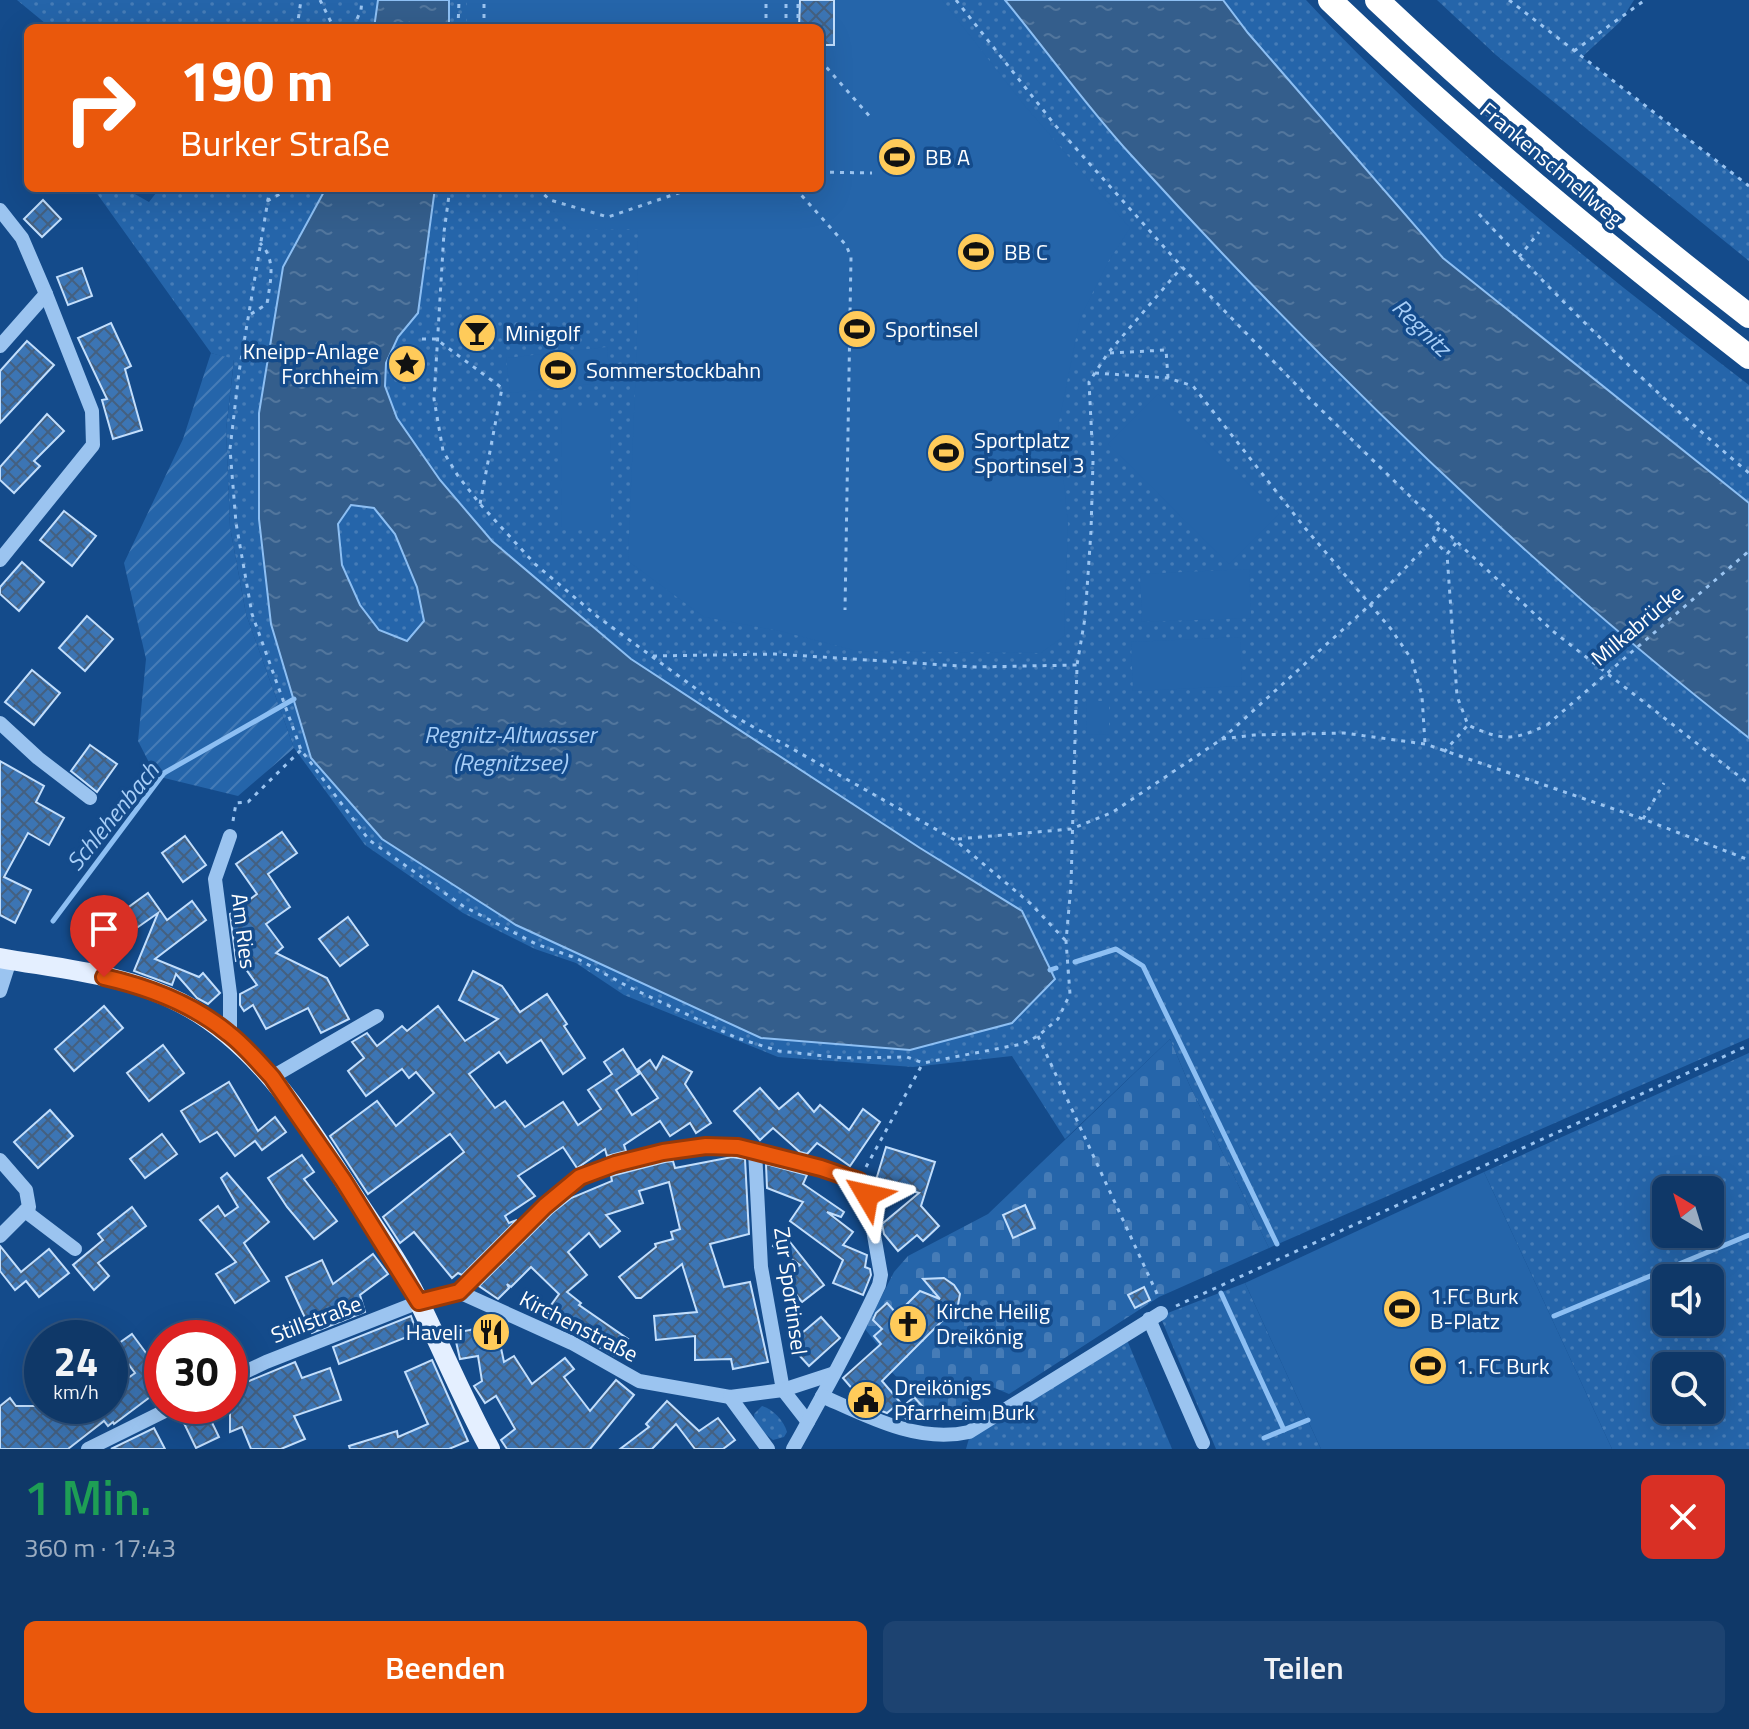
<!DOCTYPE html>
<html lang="de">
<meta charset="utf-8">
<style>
:root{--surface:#0f3868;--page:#1d4371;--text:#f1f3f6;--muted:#9bacc0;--line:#2f527c;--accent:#ea580c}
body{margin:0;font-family:"Titillium Web",sans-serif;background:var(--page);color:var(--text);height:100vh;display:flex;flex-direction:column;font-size:30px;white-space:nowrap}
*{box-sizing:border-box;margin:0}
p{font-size:26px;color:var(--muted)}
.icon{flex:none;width:44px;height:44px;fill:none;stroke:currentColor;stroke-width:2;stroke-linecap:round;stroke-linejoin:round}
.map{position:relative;height:1449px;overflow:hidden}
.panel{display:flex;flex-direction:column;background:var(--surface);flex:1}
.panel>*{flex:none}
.banner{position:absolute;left:24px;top:24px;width:800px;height:168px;border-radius:12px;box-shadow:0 8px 32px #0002,0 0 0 2px var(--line);background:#ea580c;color:#fff;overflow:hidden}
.needle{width:52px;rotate:322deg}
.buttons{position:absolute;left:1652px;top:1176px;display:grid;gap:16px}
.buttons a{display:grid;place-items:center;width:72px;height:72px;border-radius:12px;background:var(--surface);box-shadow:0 8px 32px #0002,0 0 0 2px var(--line);font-size:40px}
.speed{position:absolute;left:24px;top:1320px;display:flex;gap:16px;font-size:40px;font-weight:700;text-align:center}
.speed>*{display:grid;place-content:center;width:104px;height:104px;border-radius:50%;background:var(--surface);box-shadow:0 8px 32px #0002,0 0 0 2px var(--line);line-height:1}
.speed small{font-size:20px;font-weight:400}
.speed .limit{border:12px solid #d22;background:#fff;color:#111}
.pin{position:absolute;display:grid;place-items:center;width:68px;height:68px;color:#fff;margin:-82px -34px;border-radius:50% 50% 50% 0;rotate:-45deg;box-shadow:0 0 8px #0007}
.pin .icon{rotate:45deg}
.me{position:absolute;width:88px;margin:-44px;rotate:306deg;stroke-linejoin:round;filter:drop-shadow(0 0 6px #0008)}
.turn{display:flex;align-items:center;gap:28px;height:168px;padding:0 24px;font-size:36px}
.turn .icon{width:104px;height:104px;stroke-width:2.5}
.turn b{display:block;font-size:56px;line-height:68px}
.round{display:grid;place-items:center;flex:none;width:84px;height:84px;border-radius:12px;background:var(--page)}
.summary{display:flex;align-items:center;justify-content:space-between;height:136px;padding:0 24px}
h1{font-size:48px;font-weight:600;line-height:60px;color:#1e9e55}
.action{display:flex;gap:16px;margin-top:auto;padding:16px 24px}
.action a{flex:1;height:92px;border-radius:12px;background:var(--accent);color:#fff;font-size:32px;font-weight:600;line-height:92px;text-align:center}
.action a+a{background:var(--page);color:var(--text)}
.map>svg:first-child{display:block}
</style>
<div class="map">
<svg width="1749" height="1449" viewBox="0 0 1749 1449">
<defs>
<pattern id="grass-dots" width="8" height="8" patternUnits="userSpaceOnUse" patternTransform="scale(2)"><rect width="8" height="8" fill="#2565aa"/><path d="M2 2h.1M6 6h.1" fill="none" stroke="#467cb7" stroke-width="1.8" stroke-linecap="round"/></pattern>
<pattern id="cemetery-stones" width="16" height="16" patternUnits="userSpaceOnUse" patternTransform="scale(2)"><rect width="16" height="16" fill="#2565aa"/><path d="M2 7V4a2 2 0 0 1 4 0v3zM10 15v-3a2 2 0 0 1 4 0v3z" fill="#467cb7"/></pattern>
<pattern id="garden-furrows" width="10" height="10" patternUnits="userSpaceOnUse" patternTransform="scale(2)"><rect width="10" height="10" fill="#2565aa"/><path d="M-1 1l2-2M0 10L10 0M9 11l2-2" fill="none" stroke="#467cb7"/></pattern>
<pattern id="water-ripples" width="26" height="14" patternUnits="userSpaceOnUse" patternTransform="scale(2)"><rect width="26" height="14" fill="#345e8c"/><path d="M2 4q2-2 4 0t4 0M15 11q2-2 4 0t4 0" fill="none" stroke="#52769d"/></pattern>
<pattern id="building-cross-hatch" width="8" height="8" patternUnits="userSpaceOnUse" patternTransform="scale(2)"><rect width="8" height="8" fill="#3c75b4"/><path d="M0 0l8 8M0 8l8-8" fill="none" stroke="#446080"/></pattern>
</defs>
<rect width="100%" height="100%" fill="#144b8b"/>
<g fill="url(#grass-dots)" fill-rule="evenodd">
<path d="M17 0H1005C1047 51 1086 106 1131 155 1321 364 1526 564 1749 738V1038L1269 1248 1189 1084 1170 1039 1065 1139 1012 1056 913 1067 778 1057 624 995 576 963 535 949 463 913 365 845 294 748 246 614 230 527 226 430 234 360 211 353 93 188H124L149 202 160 188H820V28H51Z"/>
<path d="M1223 0H1306C1439 143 1594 267 1749 385V503L1442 258 1248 33Z"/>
<path d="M1437 0H1634L1620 22 1582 57 1749 186V261L1496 55Z"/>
<path d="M1749 1053V1449H1612L1484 1172ZM1666 1190H1710V1234H1666ZM1666 1278H1710V1322H1666ZM1666 1366H1710V1410H1666Z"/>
<path d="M1245 1283 1321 1449H1216L1160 1316Z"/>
<path d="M1125 1335 1172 1449H966L970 1435Z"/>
<path d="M762 1406C773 1409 784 1421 787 1432L784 1437 773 1440C765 1433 754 1426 754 1414Z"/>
</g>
<path fill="url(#cemetery-stones)" d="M1170 1039 1189 1084 1269 1248 1159 1297 1009 1394 990 1386 945 1421 934 1418 890 1370 893 1364 865 1329 894 1272 908 1256 988 1214Z"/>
<path fill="url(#garden-furrows)" d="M211 353 234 359 226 430 230 527 246 614 294 748 238 796 156 776 138 741 146 659 124 563 183 439Z"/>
<g fill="#2565aa">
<path d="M467 0H942L1025 106 1130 228 1108 262 1080 318 1058 427 1068 524 1064 636 1041 653 857 651 780 631 704 617 628 561 637 339 638 229 573 230 530 188H820V28H467Z"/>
<path d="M607 347 610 382 510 393 506 358Z"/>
<path d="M1158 394 1279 514 1229 564 1108 444Z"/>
<path d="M561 407H610L611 530H562Z"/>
<path d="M1249 569 1251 618 1142 622 1140 574Z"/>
<path d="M1240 637 1242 686 1133 691 1131 642Z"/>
<path d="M1087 701H1109V735L1086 734Z"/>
<path d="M1484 1172 1612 1449H1321L1245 1283Z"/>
</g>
<g fill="url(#water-ripples)" stroke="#8dbff3" stroke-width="2" fill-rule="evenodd">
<path d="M378 0H449V28H374Z"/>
<path d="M1005 0H1223L1248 33 1443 258 1749 503V738C1526 564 1321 364 1131 155 1086 106 1047 51 1005 0Z"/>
<path d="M326 188H435L418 313 398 337 386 363 385 386 397 418 440 480 492 541 631 659 920 848 1022 911 1055 979 1012 1023 910 1050 761 1038 516 925 382 839 311 758 271 624 259 519V413L283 267ZM351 505 374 508 395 534 417 587 424 621 407 641 379 630 360 605 342 565 338 524Z"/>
</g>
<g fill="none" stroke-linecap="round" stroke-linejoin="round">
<g stroke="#8dbff3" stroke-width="5">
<path d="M53 921 164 773 294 699"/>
<path d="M1075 962 1116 949 1143 966 1277 1244"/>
<path d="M1050 970 1056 968"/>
<path d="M1221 1293 1284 1430"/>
<path d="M1554 1316 1749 1235"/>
<path d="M1264 1438 1308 1420"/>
</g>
</g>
<g fill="url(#building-cross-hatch)" stroke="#c2defc" stroke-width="2">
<path d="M800 0H834V45H820V28H799Z"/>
<path d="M43 200 61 219 42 237 24 219Z"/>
<path d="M82 268 92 296 68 305 57 277Z"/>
<path d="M111 323 131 366 125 369 142 430 113 439 102 400 107 399 78 338Z"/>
<path d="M27 341 54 365 0 423V371Z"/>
<path d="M47 414 64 431 34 461 40 466 14 493 0 480V467Z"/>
<path d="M64 511 96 536 72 566 40 540Z"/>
<path d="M22 562 44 582 19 611 0 594V587Z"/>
<path d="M87 616 113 639 85 671 59 648Z"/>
<path d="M32 670 60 693 34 725 5 702Z"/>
<path d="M90 745 117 764 97 792 71 771Z"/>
<path d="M0 761 44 786 36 802 64 818 49 845 28 833 4 877 31 890 15 923 0 915Z"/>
<path d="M282 832 297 853 268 874 290 907 266 924 283 947 276 953 327 978 349 1019 321 1033 308 1008 266 1029 253 1005 244 1011 240 1005V994L257 985 240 961H236L230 914 257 894 236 864Z"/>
<path d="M185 836 206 865 183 882 162 853Z"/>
<path d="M148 893 167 920 192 901 206 920 155 959 199 977 203 973 220 993 208 1004 197 998 176 974 172 985 134 971 158 913 121 939 108 922Z"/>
<path d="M348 917 368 945 340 966 319 939Z"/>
<path d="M473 971 502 986 520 1012 547 994 567 1024 564 1026 585 1058 563 1074 541 1040 507 1063 499 1052 469 1074 495 1108 505 1101 525 1127 563 1102 578 1125 601 1109 588 1090 612 1074 604 1062 623 1049 639 1074 616 1090 632 1115 658 1098 638 1069 650 1060 656 1069 663 1056 692 1072 685 1084 711 1123 696 1133 690 1123 670 1136 660 1121 624 1145 626 1151 607 1156 605 1149 577 1168 563 1147 518 1176 535 1196 505 1216 509 1223 517 1220 462 1275 458 1273 452 1278 414 1232 400 1243 383 1217 464 1152 450 1134 368 1194 330 1136 377 1101 396 1126 434 1093 416 1072 409 1078 402 1069 366 1096 348 1071 364 1058 352 1042 367 1033 377 1046 402 1026 407 1031 438 1006 465 1041 498 1019 459 1000Z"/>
<path d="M104 1006 123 1028 74 1071 55 1049Z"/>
<path d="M163 1045 184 1073 149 1101 127 1073Z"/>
<path d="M229 1082 258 1131 275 1117 286 1132 262 1150 255 1141 235 1156 217 1132 200 1142 181 1111Z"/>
<path d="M760 1088 779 1109 798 1093 814 1112 820 1105 849 1130 863 1109 880 1122 850 1166 817 1143 807 1154 800 1152 773 1128 760 1140 734 1111Z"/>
<path d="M50 1110 73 1136 38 1168 14 1142Z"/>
<path d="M162 1134 177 1154 145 1178 130 1159Z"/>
<path d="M886 1147 935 1162 921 1206 939 1226 923 1241 917 1235 898 1251 884 1234 882 1224 919 1193 876 1180Z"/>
<path d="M302 1155 314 1172 304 1179 337 1221 314 1239 287 1207 268 1178Z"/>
<path d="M732 1157 745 1159 749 1234 710 1244 724 1287 750 1282 768 1362 733 1369 731 1359 695 1360V1336L656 1340 654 1316 697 1312 682 1264 641 1298H636L619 1277 656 1247 655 1244 673 1239 671 1232 680 1229 669 1182 639 1191 643 1203 606 1215 620 1231 600 1247 589 1233 568 1252 587 1275 567 1292 581 1303 579 1305 628 1339 615 1356 581 1337 546 1312 559 1294 531 1267 511 1287 507 1284 509 1288 498 1299 479 1286 552 1213 571 1198 612 1181 611 1176 665 1162 673 1161 675 1168Z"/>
<path d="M766 1164 807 1175 803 1184 844 1212 841 1217 827 1212 853 1232 843 1245 867 1255 865 1267 870 1269 871 1275 863 1295 833 1283 843 1260 790 1221 803 1202 767 1188Z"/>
<path d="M227 1173 269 1222 244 1243 269 1281 235 1303 216 1274 236 1262 200 1220 218 1206 225 1216 238 1207 221 1178Z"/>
<path d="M1025 1205 1035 1228 1013 1238 1003 1215Z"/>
<path d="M132 1207 146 1226 98 1263 109 1276 94 1290 73 1265 103 1240 98 1234Z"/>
<path d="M782 1232 824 1285 802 1302 783 1277 800 1265 773 1246Z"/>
<path d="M0 1246 21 1272 49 1249 69 1273 39 1297 26 1281 15 1290 0 1271Z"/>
<path d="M373 1254 388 1274 360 1295 365 1312 312 1333 286 1277 322 1260 333 1284Z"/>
<path d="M944 1278 954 1285 960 1294 958 1305 882 1381 900 1402 887 1413 866 1405 843 1378 881 1344 874 1336 882 1329 873 1320 876 1313 887 1303 897 1314 920 1291 940 1299 923 1279Z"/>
<path d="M1144 1287 1150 1300 1135 1308 1128 1295Z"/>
<path d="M411 1316 417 1333 339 1364 333 1347Z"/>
<path d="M821 1317 840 1338 809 1366 789 1344Z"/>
<path d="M496 1325 504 1362 514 1356 532 1384 565 1358 574 1369 564 1377 590 1411 616 1380 634 1395 590 1449H507L501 1440 515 1429 496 1396 485 1403 474 1386 482 1381 478 1356 460 1359 454 1333Z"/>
<path d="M132 1334 149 1357 162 1348V1368L153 1374 162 1388 114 1424 113 1422 108 1426 104 1421 68 1449H0V1406L10 1398 16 1406H110V1391L135 1373 115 1346Z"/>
<path d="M432 1360 468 1441 449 1449H350L349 1446 397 1431 398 1437 428 1424 405 1372Z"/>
<path d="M295 1362 302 1378 330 1368 341 1400 294 1416 305 1439 281 1449H251L242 1427 230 1432V1389Z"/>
<path d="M914 1397 923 1407 907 1420 899 1410Z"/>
<path d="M667 1401 699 1431 718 1418 735 1440 723 1449H695L676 1424 652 1449H620L649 1427 646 1424Z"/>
<path d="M204 1406 219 1437 196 1448 181 1417Z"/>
<path d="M154 1428 165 1449H111Z"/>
</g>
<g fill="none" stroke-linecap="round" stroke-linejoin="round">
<g stroke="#9bc4f0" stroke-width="3" stroke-dasharray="4 6" stroke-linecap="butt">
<path d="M320 0 334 28"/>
<path d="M956 0 1055 125 1182 267 1308 397 1457 542 1554 632 1749 784"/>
<path d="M1509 0 1749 186"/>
<path d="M297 28 301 0"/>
<path d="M353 28 361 10 362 0"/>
<path d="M458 28 459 0"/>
<path d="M484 28V0"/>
<path d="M766 28V0"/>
<path d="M786 28V0"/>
<path d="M798 28V0"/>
<path d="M820 50V45"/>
<path d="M1574 51 1645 0"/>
<path d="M820 60 872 119"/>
<path d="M820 172 872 173"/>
<path d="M270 188 239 372 230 449 236 523 252 614 301 750 369 840 463 906 536 944 576 958 627 986 737 1038 779 1051 843 1058 907 1057 923 1063 1022 1044 1038 1036 1058 1019 1070 994 1066 941 1071 885 1077 665 1085 618 1091 531 1093 461 1089 382 1108 353 1182 267"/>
<path d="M450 188 444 232 434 399 443 451 458 476 480 504 535 564 598 617 732 715 955 840 1031 904 1066 941"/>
<path d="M537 188 550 200 608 217 693 188"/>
<path d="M795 188 846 245 851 257 845 610"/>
<path d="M267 201 291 188"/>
<path d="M1479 214C1564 305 1654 393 1749 473"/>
<path d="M1519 257 1539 232"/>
<path d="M251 314 267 304C270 282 277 260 260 243"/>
<path d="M422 339H436L502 388 480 504"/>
<path d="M1110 353 1166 350 1168 378"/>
<path d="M1095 373 1168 378 1193 386 1305 528 1391 629 1412 660 1422 696 1425 744"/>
<path d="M1433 539 1447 554"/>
<path d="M1456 543 1447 554 1457 696 1468 725C1502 741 1513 741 1547 725"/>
<path d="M653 656 775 654 975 667 1077 665"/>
<path d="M1222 739 1254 735 1344 733 1425 744 1643 819 1749 860"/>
<path d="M1444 752 1468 725"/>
<path d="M1643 819 1664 783"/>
<path d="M233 821 236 803 248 802 301 750"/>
<path d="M958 839 1071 829 1113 812 1222 739 1371 604 1433 539 1440 526"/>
<path d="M1038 1036 1159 1298"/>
<path d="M866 1167 923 1063"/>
<path d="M1176 1306 1749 1045"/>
</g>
<g stroke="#9bc4f0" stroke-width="14">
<path d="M0 210 22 238 46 294 92 411 93 445 0 560"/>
<path d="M0 346 46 294"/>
<path d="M0 723 38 758 90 798"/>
<path d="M0 991 10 960"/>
<path d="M230 1034V994L215 879 230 836"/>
<path d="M272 1077 377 1016"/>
<path d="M755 1151 761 1267 783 1390 808 1422"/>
<path d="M0 1160 26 1190 29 1207 0 1236"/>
<path d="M25 1211 75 1249"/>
<path d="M459 1292 572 1343 639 1381 730 1397 783 1390 832 1374"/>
<path d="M1149 1319 1203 1443"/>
<path d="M230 1379 266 1362 419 1302 459 1292 545 1206 580 1177 615 1164 663 1152 706 1146 738 1147 821 1168 859 1181 867 1195 881 1275 879 1285C853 1341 823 1395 793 1449"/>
<path d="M822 1396C867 1416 918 1444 969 1432L1161 1313"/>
<path d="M730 1397 768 1449"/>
<path d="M88 1449 175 1406"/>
</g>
<path stroke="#e4efff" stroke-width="20" d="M0 958C61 969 125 974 181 1003 263 1046 310 1129 359 1204 380 1236 403 1268 419 1302 443 1351 464 1401 490 1449"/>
<g stroke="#fff" stroke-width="24">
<path d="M1330 0C1463 128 1604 244 1749 357"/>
<path d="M1377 0C1495 112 1620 216 1749 316"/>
</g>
<path stroke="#9bc4f0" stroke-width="3" stroke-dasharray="4 6" stroke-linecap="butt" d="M1547 725 1749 551"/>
</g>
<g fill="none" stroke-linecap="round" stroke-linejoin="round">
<g stroke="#983908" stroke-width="20">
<path id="route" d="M104 977C148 987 193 1004 228 1033 244 1045 258 1062 272 1077L343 1180 419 1302 459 1292 545 1206 580 1177 615 1164 663 1152 706 1146 738 1147 821 1168 859 1181 867 1195"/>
</g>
<use href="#route" stroke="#ea580c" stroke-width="14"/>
</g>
<defs>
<g id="stadium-disc" transform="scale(2)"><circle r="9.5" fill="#ffcb5a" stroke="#144b8b"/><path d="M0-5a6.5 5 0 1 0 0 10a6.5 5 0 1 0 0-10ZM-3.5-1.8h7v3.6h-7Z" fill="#111"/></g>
<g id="bar-disc" transform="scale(2)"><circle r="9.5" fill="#ffcb5a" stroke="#144b8b"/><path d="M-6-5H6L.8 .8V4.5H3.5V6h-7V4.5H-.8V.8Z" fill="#111"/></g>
<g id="sight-disc" transform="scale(2)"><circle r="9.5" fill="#ffcb5a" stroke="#144b8b"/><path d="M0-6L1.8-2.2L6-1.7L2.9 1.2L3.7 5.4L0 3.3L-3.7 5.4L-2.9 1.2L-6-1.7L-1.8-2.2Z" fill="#111"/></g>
<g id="church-disc" transform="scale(2)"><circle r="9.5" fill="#ffcb5a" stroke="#144b8b"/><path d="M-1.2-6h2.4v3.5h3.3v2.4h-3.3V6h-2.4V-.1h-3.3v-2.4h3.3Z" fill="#111"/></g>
<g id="restaurant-disc" transform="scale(2)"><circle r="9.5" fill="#ffcb5a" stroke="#144b8b"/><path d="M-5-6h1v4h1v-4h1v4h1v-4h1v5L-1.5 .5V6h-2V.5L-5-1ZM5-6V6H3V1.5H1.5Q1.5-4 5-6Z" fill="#111"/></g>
<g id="civic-disc" transform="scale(2)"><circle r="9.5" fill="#ffcb5a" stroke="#144b8b"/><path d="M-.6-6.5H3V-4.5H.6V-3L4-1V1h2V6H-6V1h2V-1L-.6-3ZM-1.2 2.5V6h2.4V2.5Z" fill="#111"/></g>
</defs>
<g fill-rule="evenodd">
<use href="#stadium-disc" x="897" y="157"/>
<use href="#stadium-disc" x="976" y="252"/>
<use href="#stadium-disc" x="857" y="329"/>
<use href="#bar-disc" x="477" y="333"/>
<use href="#sight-disc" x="407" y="364"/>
<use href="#stadium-disc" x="558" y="370"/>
<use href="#stadium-disc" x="946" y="453"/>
<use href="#stadium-disc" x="1402" y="1309"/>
<use href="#church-disc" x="908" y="1324"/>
<use href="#restaurant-disc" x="491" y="1332"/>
<use href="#stadium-disc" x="1428" y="1366"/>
<use href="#civic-disc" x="866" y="1400"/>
</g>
<g text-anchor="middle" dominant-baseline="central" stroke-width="7" stroke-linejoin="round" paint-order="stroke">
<g font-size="22" fill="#fff" stroke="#144b8b" text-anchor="start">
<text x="925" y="157">BB A</text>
<text x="1004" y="252">BB C</text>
<text x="885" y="329">Sportinsel</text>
<text x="505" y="333">Minigolf</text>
<text x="379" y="351" text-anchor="end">Kneipp-Anlage<tspan x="379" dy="25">Forchheim</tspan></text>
<text x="586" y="370">Sommerstockbahn</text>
<text x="974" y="440">Sportplatz<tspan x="974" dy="25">Sportinsel 3</tspan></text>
<text x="1430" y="1296">1.FC Burk<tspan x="1430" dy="25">B-Platz</tspan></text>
<text x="936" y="1311">Kirche Heilig<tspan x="936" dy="25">Dreikönig</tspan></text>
<text x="463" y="1332" text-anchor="end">Haveli</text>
<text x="1456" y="1366">1. FC Burk</text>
<text x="894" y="1387">Dreikönigs<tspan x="894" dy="25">Pfarrheim Burk</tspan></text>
</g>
<g font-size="22" fill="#fff" stroke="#144b8b">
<text transform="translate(1552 164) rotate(40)">Frankenschnellweg</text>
<text transform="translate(1637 625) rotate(-40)">Milkabrücke</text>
<text transform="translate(244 931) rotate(83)">Am Ries</text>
<text transform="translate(791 1291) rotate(82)">Zur Sportinsel</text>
<text transform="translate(316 1319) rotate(-21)">Stillstraße</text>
<text transform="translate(579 1326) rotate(27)">Kirchenstraße</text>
</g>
<g font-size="24" font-style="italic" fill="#a7cef7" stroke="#144b8b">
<text transform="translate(1422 327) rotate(44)">Regnitz</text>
<text x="510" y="734">Regnitz-Altwasser<tspan x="510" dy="28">(Regnitzsee)</tspan></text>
<text transform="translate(112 816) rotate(-51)">Schlehenbach</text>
</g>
</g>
</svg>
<div class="buttons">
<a><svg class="needle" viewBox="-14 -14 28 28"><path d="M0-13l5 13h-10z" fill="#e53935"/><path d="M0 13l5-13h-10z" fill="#9bacc0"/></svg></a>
<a><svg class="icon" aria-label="sound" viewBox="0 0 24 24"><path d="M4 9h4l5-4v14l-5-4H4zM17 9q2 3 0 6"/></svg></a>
<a><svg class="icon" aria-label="search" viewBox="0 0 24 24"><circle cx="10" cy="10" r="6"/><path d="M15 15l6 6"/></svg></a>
</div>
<div class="speed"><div>24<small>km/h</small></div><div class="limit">30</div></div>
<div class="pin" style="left:104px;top:977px;background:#d93025"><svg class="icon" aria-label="arrive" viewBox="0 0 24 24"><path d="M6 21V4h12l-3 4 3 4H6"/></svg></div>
<svg class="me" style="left:867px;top:1195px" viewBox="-20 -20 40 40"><path d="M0-17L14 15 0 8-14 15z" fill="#ea580c" stroke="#fff" stroke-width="4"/></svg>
<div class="banner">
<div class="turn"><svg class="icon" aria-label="right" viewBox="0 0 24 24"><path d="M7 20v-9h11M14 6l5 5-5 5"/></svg><div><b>190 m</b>Burker Straße</div></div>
</div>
</div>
<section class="panel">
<div class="summary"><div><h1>1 Min.</h1><p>360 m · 17:43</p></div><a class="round" style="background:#d93025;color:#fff"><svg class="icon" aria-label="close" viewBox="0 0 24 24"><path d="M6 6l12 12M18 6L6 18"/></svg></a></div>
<div class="action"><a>Beenden</a><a>Teilen</a></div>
</section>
